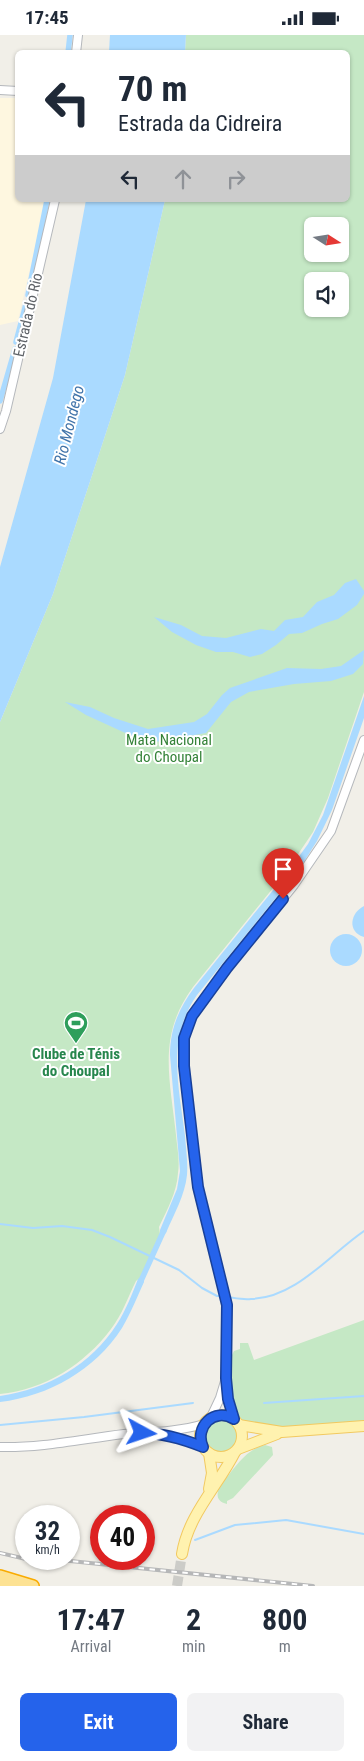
<!DOCTYPE html>
<meta charset="utf-8">
<style>
:root{--surface:#fff;--page:#f2f2f3;--text:#1f2937;--muted:#747a83;--accent:#2563eb}
body{margin:0;font-family:"Roboto Condensed",sans-serif;background:var(--page);color:var(--text);height:100vh;display:flex;flex-direction:column;font-size:19px;white-space:nowrap}
*{box-sizing:border-box;margin:0}
p{font-size:16px;color:var(--muted)}
.icon{flex:none;width:28px;height:28px;fill:none;stroke:currentColor;stroke-width:2;stroke-linecap:round;stroke-linejoin:round}
.map{position:relative;height:1551px;overflow:hidden}
.panel{display:flex;flex-direction:column;background:var(--surface);flex:1}
.panel>*{flex:none}
.banner{position:absolute;left:15px;top:15px;width:335px;height:152px;border-radius:8px;box-shadow:0 1px 4px #0004;background:#fff;color:var(--text);overflow:hidden}
.needle{width:32px;rotate:102deg}
.buttons{position:absolute;left:304px;top:182px;display:grid;gap:10px}
.buttons a{display:grid;place-items:center;width:45px;height:45px;border-radius:8px;background:var(--surface);box-shadow:0 1px 4px #0004;font-size:25px}
.speed{position:absolute;left:15px;top:1470px;display:flex;gap:10px;font-size:25px;font-weight:700;text-align:center}
.speed>*{display:grid;place-content:center;width:65px;height:65px;border-radius:50%;background:var(--surface);box-shadow:0 1px 4px #0004;line-height:1}
.speed small{font-size:12px;font-weight:400}
.speed .limit{border:8px solid #d22;background:#fff;color:#111}
.pin{position:absolute;display:grid;place-items:center;width:42px;height:42px;color:#fff;margin:-51px -21px;border-radius:50% 50% 50% 0;rotate:-45deg;box-shadow:0 0 5px #0007}
.pin .icon{rotate:45deg}
.me{position:absolute;width:55px;margin:-28px;rotate:95deg;stroke-linejoin:round;filter:drop-shadow(0 0 4px #0008)}
.turn{display:flex;align-items:center;gap:18px;height:105px;padding:0 20px;font-size:22px}
.turn .icon{width:65px;height:65px;stroke-width:2.5}
.turn b{display:block;font-size:35px;line-height:42px}
.lanes{display:flex;align-items:center;height:48px;padding:0 20px;background:#0003;justify-content:center;gap:25px;direction:ltr}
.lanes .off{opacity:.35}
.eta{display:flex;justify-content:space-evenly;align-items:center;height:85px;text-align:center}
.eta b{font-size:30px;font-weight:700;line-height:35px}
.primary-button{display:flex;gap:10px;margin-top:auto;padding:10px 20px}
.primary-button a{flex:1;height:58px;border-radius:8px;background:var(--accent);color:#fff;font-size:20px;font-weight:700;line-height:58px;text-align:center}
.primary-button a+a{background:var(--page);color:var(--text)}
.status{display:flex;justify-content:space-between;align-items:center;height:35px;padding:0 25px;background:var(--surface);direction:ltr}
.status svg{height:14px;fill:currentColor}
.map>svg:first-child{display:block}
</style>
<div class="status"><b>17:45</b><svg viewBox="0 0 49 12"><path d="M0 12V9h3v3zM5 12V6h3v6zM10 12V3h3v9zM15 12V0h3v12zM26 1h20v11H26zM47 4h2v5h-2z"/></svg></div>
<div class="map">
<svg width="364" height="1551" viewBox="0 0 364 1551">
<rect width="100%" height="100%" fill="#f1efe8"/>
<path fill="#fef7e0" d="M0 63H17L18 165H46L18 286 0 290Z"/>
<g fill="#c5e8c5" fill-rule="evenodd">
<path d="M186 0H364V657L328 763 313 797 286 837 193 952C157 1001 170 1043 176 1100 177 1112 180 1125 178 1138 177 1157 167 1175 159 1192L160 1199 141 1242 136 1246C128 1262 122 1280 111 1294 85 1329 44 1355 0 1359V687L53 559 125 340 165 165H348V18L185 17ZM312 191H340V219H312ZM312 246H340V274H312Z"/>
<path d="M364 1285V1387L280 1392 246 1388 237 1380 233 1370 231 1354 232 1320 234 1316 240 1314V1308H248L254 1325Z"/>
<circle cx="222" cy="1402" r="17"/>
<path d="M265 1410 272 1412 273 1420 233 1463 227 1466V1469C212 1465 218 1454 224 1444 229 1441 231 1436 235 1432 243 1422 252 1413 265 1410Z"/>
</g>
<g fill="#aadaff">
<path d="M110 0H186L185 17H109Z"/>
<path d="M86 165H165L125 340 53 559 0 687V532L53 343Z"/>
<path d="M356 544 364 556V559L357 570 338 584 322 589 302 598 289 599 276 610 262 619 250 622 233 617H216L196 610 172 597 154 582 181 590 202 601 226 603 261 594 274 596 285 585 303 582 317 567 334 560 345 548Z"/>
<path d="M364 615 363 629 353 639 331 646 294 649 249 657 231 667 206 698 155 707H145L86 680 65 667 90 672 114 683 148 694 194 687 207 679 222 660 230 653 287 633 321 634 341 631Z"/>
<path d="M364 661V683L332 775 317 806 300 833 197 960C166 1004 179 1051 185 1101 186 1114 188 1127 187 1140 185 1160 174 1179 166 1198L163 1200 160 1199V1195L177 1154 180 1136 170 1020C170 994 179 973 194 953L287 838 308 809 323 780Z"/>
<path d="M364 871V902C347 897 350 878 364 871Z"/>
<circle cx="346" cy="915" r="16"/>
<path d="M141 1242 144 1243V1247C137 1262 131 1278 122 1293 95 1335 49 1361 0 1367V1361C48 1354 91 1330 117 1289 126 1275 132 1259 138 1244Z"/>
</g>
<g fill="none" stroke-linecap="round" stroke-linejoin="round">
<g stroke="#aadaff" stroke-width="2">
<path d="M0 1189 33 1193 62 1191 92 1195 110 1202 179 1235 202 1253 217 1261H223"/>
<path d="M228 1262C235 1263 243 1265 251 1264 296 1263 330 1219 364 1196"/>
<path d="M264 1368 364 1361"/>
<path d="M0 1390 84 1382 193 1368"/>
<path d="M195 1505 235 1490 286 1485 364 1499"/>
</g>
<g stroke="#aadaff" stroke-width="5.5">
<path d="M68 18 70 0"/>
<path d="M28 260 47 165"/>
<path d="M16 307 26 269"/>
<path d="M0 366 15 314"/>
<path d="M140 1248 164 1195"/>
</g>
<path stroke="#ccccc8" stroke-width="10" stroke-dasharray="10 5" stroke-linecap="butt" d="M177 1551 182 1519"/>
<g stroke="#b5b8bc" stroke-width="10">
<g id="minor">
<path d="M76 18 78 0"/>
<path d="M0 55 18 56"/>
<path d="M0 394 6 376 55 165"/>
<path d="M226 1347 228 1364 234 1384"/>
<path d="M211 1382 220 1363 226 1343 227 1325V1270L198 1152 184 1031V1003L192 981 227 933 294 850 331 796 364 705"/>
<path d="M164 1400 184 1404 203 1412"/>
<path d="M0 1412C42 1413 82 1404 124 1399 151 1397 177 1397 204 1389"/>
</g>
</g>
<g stroke="#f2c960" stroke-width="12">
<g id="major">
<circle cx="221" cy="1401" r="21"/>
<path d="M239 1390 282 1397 364 1391"/>
<path d="M238 1414 277 1399"/>
<path d="M209 1418 212 1438 209 1454"/>
<path d="M182 1519C188 1480 218 1451 235 1417"/>
</g>
</g>
<g stroke="#f9ab00" stroke-width="14">
<g id="highway">
<path d="M0 1541 33 1551"/>
<path d="M0 1550 11 1551"/>
</g>
</g>
<use href="#minor" stroke="#fff" stroke-width="8"/>
<use href="#major" stroke="#fff2af" stroke-width="10"/>
<use href="#highway" stroke="#fde293" stroke-width="11"/>
<g stroke="#b6b7b8" stroke-width="4">
<g id="rail">
<path d="M0 1518 26 1524"/>
<path d="M27 1524 57 1528"/>
<path d="M51 1524 313 1551"/>
</g>
</g>
<use href="#rail" stroke="#fff" stroke-width="2" stroke-dasharray="5.5" stroke-linecap="butt"/>
</g>
<g fill="none" stroke-linecap="round" stroke-linejoin="round">
<g stroke="#184099" stroke-width="12">
<path id="route" d="M142 1398C164 1398 183 1404 203 1412 194 1392 214 1372 234 1384L228 1364 226 1343 227 1270 198 1152 184 1031V1003L192 981 227 933 283 864"/>
</g>
<use href="#route" stroke="#2563eb" stroke-width="9"/>
</g>
<defs>
<g id="stadium-pin" transform="scale(1.25)"><path d="M0 17L-7.5 6A9.5 9.5 0 1 1 7.5 6Z" fill="#2e9e5b" stroke="#fff"/><path d="M0-5a6.5 5 0 1 0 0 10a6.5 5 0 1 0 0-10ZM-3.5-1.8h7v3.6h-7Z" fill="#fff"/></g>
</defs>
<g fill-rule="evenodd">
<use href="#stadium-pin" x="76" y="988"/>
</g>
<g text-anchor="middle" dominant-baseline="central" stroke-width="4" stroke-linejoin="round" paint-order="stroke">
<g font-size="15" fill="#5f6368" stroke="#fff">
<text transform="translate(28 280) rotate(-77)">Estrada do Rio</text>
</g>
<g font-size="15" fill="#348238" stroke="#fff">
<text x="169" y="705">Mata Nacional<tspan x="169" dy="17">do Choupal</tspan></text>
</g>
<g font-size="15" font-weight="bold" fill="#27864d" stroke="#fff">
<text x="76" y="1019">Clube de Ténis<tspan x="76" dy="17">do Choupal</tspan></text>
</g>
<g font-size="16" font-style="italic" fill="#4174aa" stroke="#fff">
<text transform="translate(69 390) rotate(-76)">Rio Mondego</text>
</g>
</g>
</svg>
<div class="buttons">
<a><svg class="needle" viewBox="-14 -14 28 28"><path d="M0-13l5 13h-10z" fill="#e53935"/><path d="M0 13l5-13h-10z" fill="#747a83"/></svg></a>
<a><svg class="icon" aria-label="sound" viewBox="0 0 24 24"><path d="M4 9h4l5-4v14l-5-4H4zM17 9q2 3 0 6"/></svg></a>
</div>
<div class="speed"><div>32<small>km/h</small></div><div class="limit">40</div></div>
<div class="pin" style="left:283px;top:864px;background:#d93025"><svg class="icon" aria-label="arrive" viewBox="0 0 24 24"><path d="M6 21V4h12l-3 4 3 4H6"/></svg></div>
<svg class="me" style="left:142px;top:1398px" viewBox="-20 -20 40 40"><path d="M0-17L14 15 0 8-14 15z" fill="#2563eb" stroke="#fff" stroke-width="4"/></svg>
<div class="banner">
<div class="turn"><svg class="icon" aria-label="left" viewBox="0 0 24 24"><path d="M17 20v-9H6M10 6l-5 5 5 5"/></svg><div><b>70 m</b>Estrada da Cidreira</div></div>
<div class="lanes"><svg class="icon" aria-label="left" viewBox="0 0 24 24"><path d="M17 20v-9H6M10 6l-5 5 5 5"/></svg><svg class="icon off" aria-label="ahead" viewBox="0 0 24 24"><path d="M12 20V5M6 11l6-6 6 6"/></svg><svg class="icon off" aria-label="right" viewBox="0 0 24 24"><path d="M7 20v-9h11M14 6l5 5-5 5"/></svg></div>
</div>
</div>
<section class="panel">
<div class="eta">
<div><b>17:47</b><p>Arrival</p></div>
<div><b>2</b><p>min</p></div>
<div><b>800</b><p>m</p></div>
</div>
<div class="primary-button"><a>Exit</a><a>Share</a></div>
</section>
